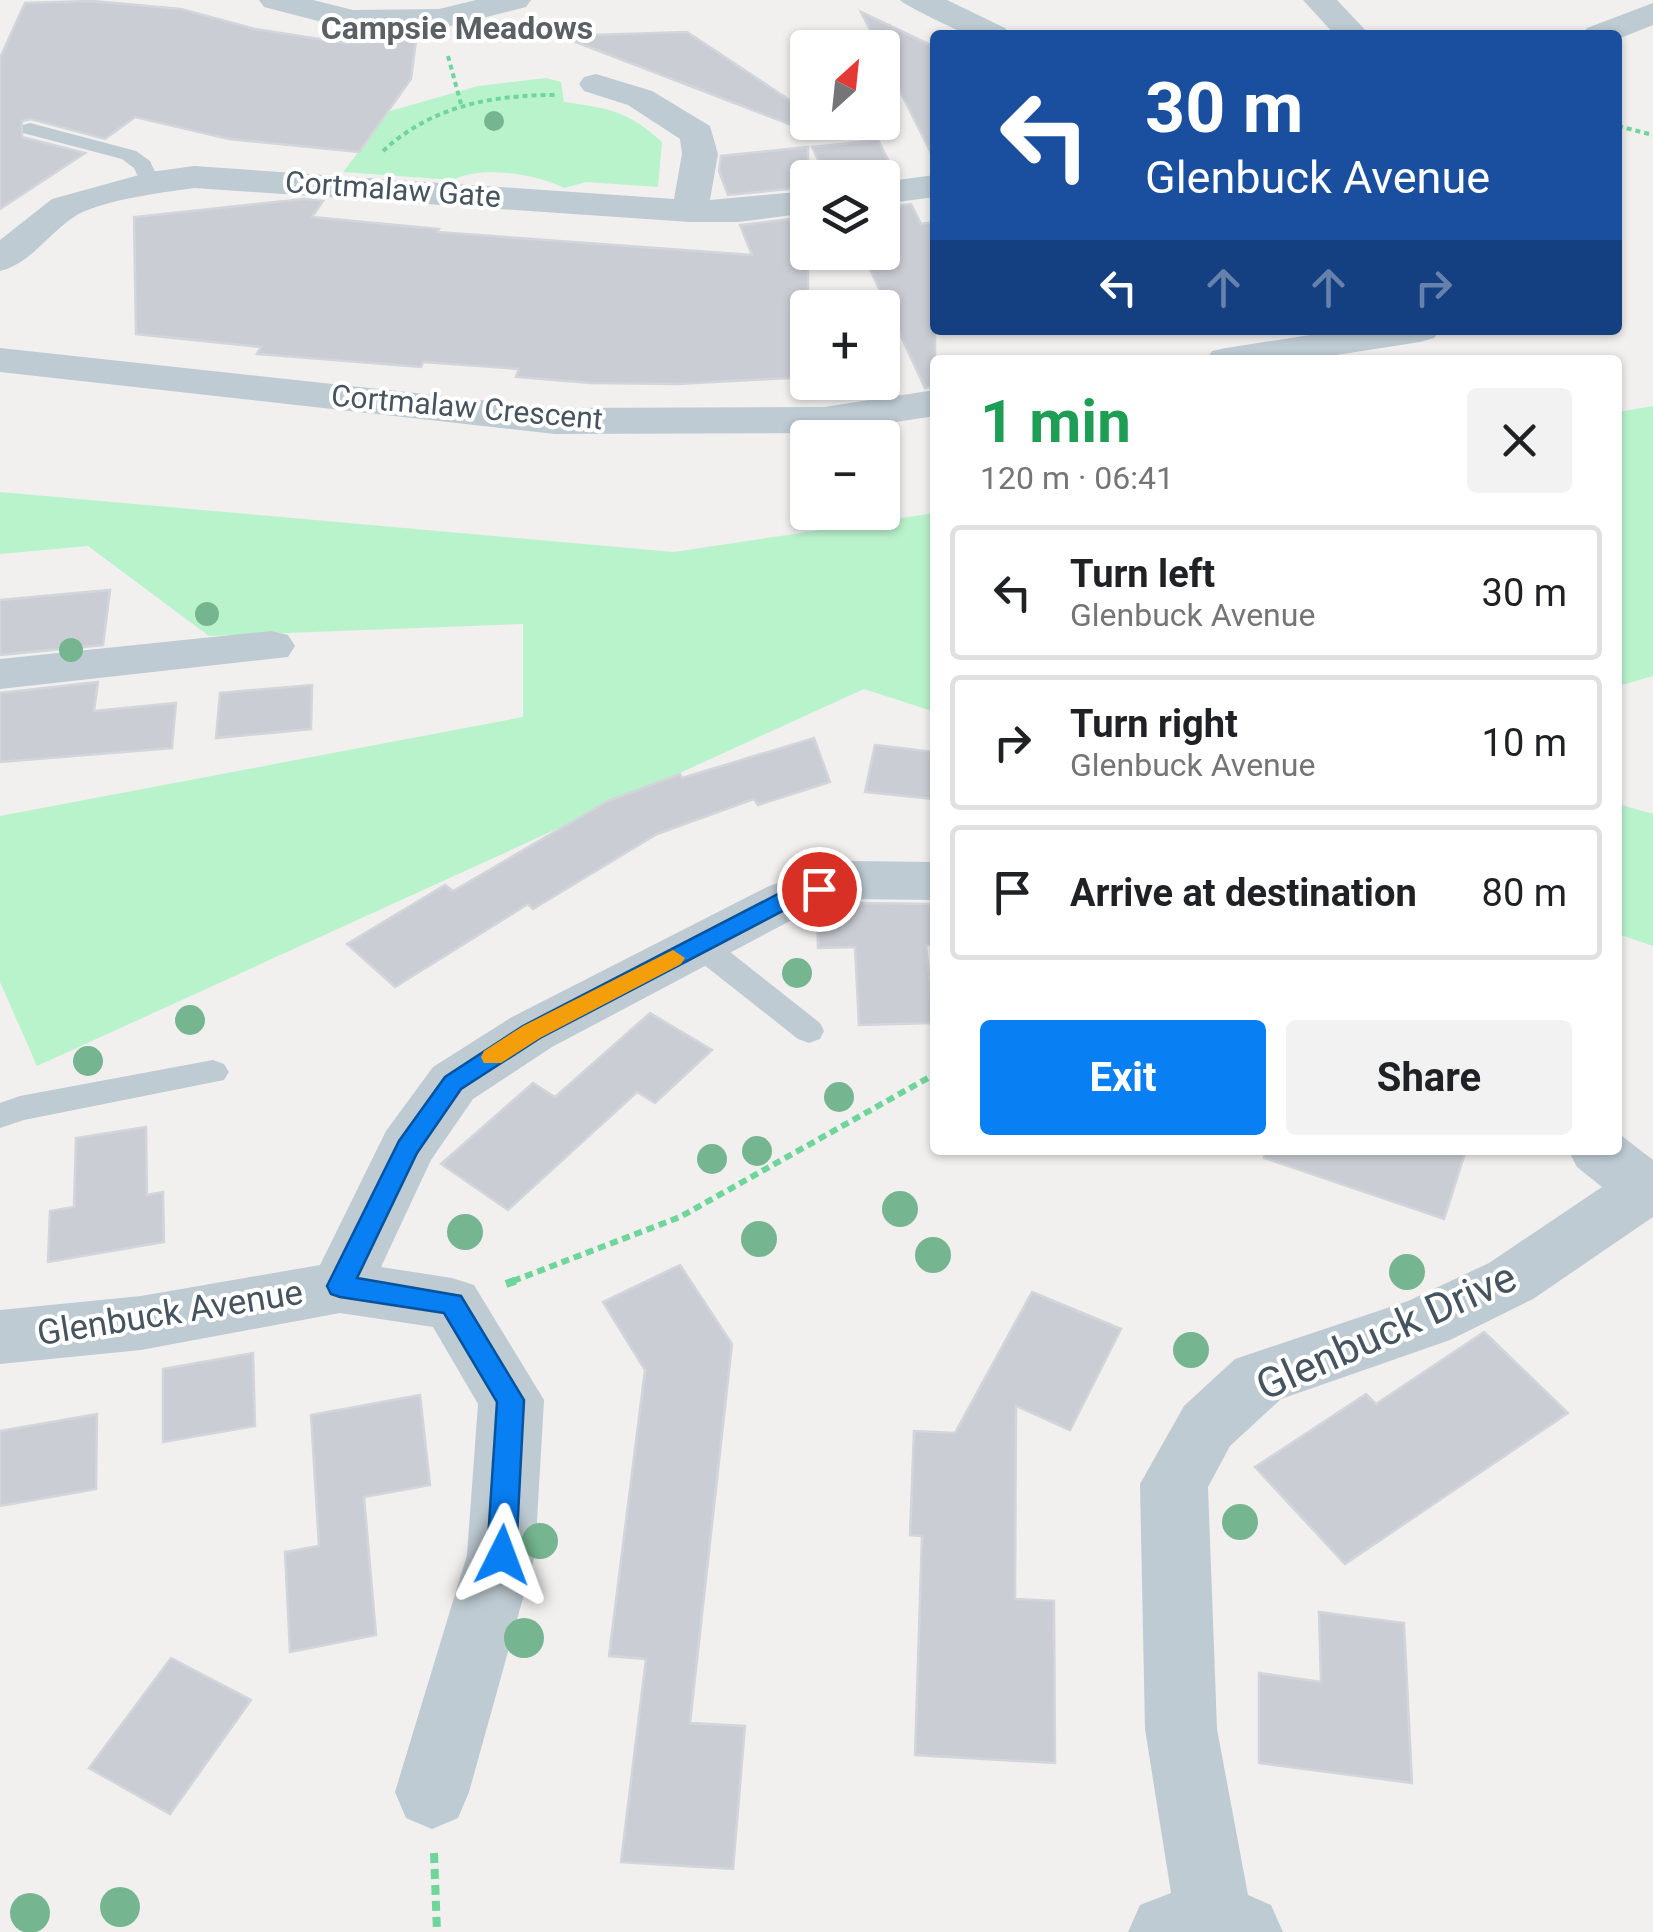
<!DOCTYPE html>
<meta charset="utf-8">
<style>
:root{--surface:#fff;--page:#f2f2f2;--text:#202124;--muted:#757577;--line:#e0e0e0;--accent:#087ff3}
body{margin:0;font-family:Roboto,sans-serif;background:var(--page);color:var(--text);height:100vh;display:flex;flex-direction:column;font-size:38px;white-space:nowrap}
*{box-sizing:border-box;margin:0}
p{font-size:32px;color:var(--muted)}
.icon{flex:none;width:55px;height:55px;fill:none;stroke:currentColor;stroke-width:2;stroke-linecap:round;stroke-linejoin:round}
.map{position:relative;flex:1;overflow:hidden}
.sheet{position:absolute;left:930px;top:355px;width:692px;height:800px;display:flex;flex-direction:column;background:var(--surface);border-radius:10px;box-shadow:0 2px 8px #0004}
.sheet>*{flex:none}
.banner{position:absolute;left:930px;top:30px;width:692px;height:305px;border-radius:10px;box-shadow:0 2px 8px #0004;background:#1a4fa0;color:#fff;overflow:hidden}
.needle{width:65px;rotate:27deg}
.buttons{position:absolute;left:790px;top:30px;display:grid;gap:20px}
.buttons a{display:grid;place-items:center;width:110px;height:110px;border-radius:10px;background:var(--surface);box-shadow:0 2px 8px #0004;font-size:50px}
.pin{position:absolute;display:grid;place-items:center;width:85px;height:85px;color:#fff;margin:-42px;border:5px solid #fff;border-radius:50%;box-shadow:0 2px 10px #0007}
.me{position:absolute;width:110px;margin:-55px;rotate:3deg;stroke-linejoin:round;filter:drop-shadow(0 0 8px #0008)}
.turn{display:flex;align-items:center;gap:35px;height:210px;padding:0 50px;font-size:45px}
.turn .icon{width:130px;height:130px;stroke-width:2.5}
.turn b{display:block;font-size:70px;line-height:85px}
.lanes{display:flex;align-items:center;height:95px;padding:0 50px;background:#0003;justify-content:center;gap:50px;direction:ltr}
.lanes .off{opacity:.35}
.round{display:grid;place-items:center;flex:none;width:105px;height:105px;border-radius:10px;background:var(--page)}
.summary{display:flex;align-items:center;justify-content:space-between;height:170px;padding:0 50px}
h1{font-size:60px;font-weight:700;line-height:75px;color:#1e9e55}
.cta{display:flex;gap:20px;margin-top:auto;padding:20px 50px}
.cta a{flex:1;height:115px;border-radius:10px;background:var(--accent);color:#fff;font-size:40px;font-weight:700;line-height:115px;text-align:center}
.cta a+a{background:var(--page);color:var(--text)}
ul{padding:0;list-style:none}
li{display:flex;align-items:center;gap:30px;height:135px;margin:0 20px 15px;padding:0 30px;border:5px solid var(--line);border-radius:10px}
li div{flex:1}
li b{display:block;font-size:38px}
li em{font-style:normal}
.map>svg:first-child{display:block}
</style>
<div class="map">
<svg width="1653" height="1932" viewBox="0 0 1653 1932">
<rect width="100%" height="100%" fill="#f2efef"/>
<g fill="#b9f3cc">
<path d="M546 78 561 82 564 102C608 108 628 111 662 142L658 187 586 182 564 188C537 174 480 165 453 180L343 172 390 111 478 86Z"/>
<path d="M1653 406V676L1618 686V412Z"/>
<path d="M0 492 674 552 935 513V712L864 689 37 1066 0 982V816L523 717V624L209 636 88 546 0 554Z"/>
<path d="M1618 804 1653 814V946L1618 934Z"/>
</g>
<g fill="#caced4" stroke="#d2d6db" stroke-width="2.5">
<path d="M92 1 181 9 255 29 345 43 416 40 411 79 359 152 229 139 135 117 105 139 31 119 22 121V137L85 153 0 209V58L25 3Z"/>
<path d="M861 12 935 47V161L882 55V48H879Z"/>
<path d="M687 32 803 109 794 126 560 36Z"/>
<path d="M878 140 896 176 827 178 812 147Z"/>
<path d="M808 147V187L728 195 719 171 721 156Z"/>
<path d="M304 199 323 201 312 217 439 229 437 232 752 255 740 225 808 217V377L678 384 591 383 516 377 519 369 423 362 421 367 257 354 261 347 136 334 134 217Z"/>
<path d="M911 204 921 224 935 222V386L925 388 862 252H882V208Z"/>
<path d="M110 590 103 645 0 655V600Z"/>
<path d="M98 682 94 711 176 703 172 748 0 762V693Z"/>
<path d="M312 685 311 729 216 738 220 693Z"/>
<path d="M814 738 830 782 758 805 754 799 657 834 533 909 528 904 395 987 347 944 445 885 453 891 608 801 680 774 682 778Z"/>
<path d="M875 745 935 752V799L865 792Z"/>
<path d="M851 903 935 904V945H926L934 1023 859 1025 855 947 818 948 817 913Z"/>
<path d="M650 1013 712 1050 655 1103 637 1092 508 1210 441 1164 533 1083 555 1097Z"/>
<path d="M146 1127 147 1195 163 1192 164 1242 48 1262 50 1211 74 1207 76 1138Z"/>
<path d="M1265 1150H1466L1444 1219 1264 1158Z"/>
<path d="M680 1265 732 1344 690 1723 745 1726 733 1869 621 1862 646 1659 609 1656 645 1370 603 1302Z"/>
<path d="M1032 1292 1121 1329 1070 1430 1016 1406 1015 1599 1054 1601 1055 1763 915 1755 922 1536 910 1535 914 1431 955 1433Z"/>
<path d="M1484 1332 1568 1413 1345 1564 1255 1467 1366 1394 1376 1404Z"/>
<path d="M253 1353 255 1426 163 1442V1369Z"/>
<path d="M420 1395 430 1485 364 1497 376 1635 290 1652 285 1552 319 1546 311 1415Z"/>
<path d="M97 1414 96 1489 0 1506V1431Z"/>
<path d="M1319 1612 1404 1623 1412 1783 1259 1763V1673L1321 1682Z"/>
<path d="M171 1658 251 1700 170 1814 89 1768Z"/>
</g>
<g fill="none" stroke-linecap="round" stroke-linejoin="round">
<g stroke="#6ed59b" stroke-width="4" stroke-dasharray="5 4" stroke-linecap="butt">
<path d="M448 56 461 104"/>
<path d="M1618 126 1653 135"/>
<path d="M383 151C432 106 491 95 556 95"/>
</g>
<path stroke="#6ed59b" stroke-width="6" stroke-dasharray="8 5" stroke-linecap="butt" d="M513 1281 680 1217 935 1074"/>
<g stroke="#6ed59b" stroke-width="8" stroke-dasharray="10 6" stroke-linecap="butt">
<path d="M506 1284 520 1279"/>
<path d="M434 1853 437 1932"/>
</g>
<g fill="#becbd2" fill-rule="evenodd">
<path d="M30 123 136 151 150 161 160 183 150 189 143 187 134 168 122 159 23 133V125Z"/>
<path d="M700 934 711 937 820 1023 824 1031 820 1039 809 1043 798 1039 689 953 685 945 689 937Z"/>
<path d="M213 1060 224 1064 229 1072 224 1080 24 1120 0 1128V1103L20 1096Z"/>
</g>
<g fill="#becbd2" fill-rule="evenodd">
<path d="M259 0H313L353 10 439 9 476 0H531L526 7 439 29 353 30 264 7Z"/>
<path d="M900 0H947L1005 28 1010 35C997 35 979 38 967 34 958 31 904 5 900 0Z"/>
<path d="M1303 0H1337L1370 35H1335Z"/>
<path d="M1653 3V25L1618 39V35H1582L1587 28Z"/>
<path d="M596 74 652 91 710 126 718 154 710 200 808 191V213L738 222H690L194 188C160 193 107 199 77 215 50 231 32 263 0 271V240L52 199 150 172 194 166 674 199 682 154 680 139 628 105 584 91 579 84 584 77Z"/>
<path d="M935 175V197L882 204V182Z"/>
<path d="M1342 330H1440L1434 338 1420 342 1304 360H1206L1212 351 1226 348Z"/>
<path d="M0 348 555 408 824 407 935 390V416L824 433 555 434 0 372Z"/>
<path d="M271 631 288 635 295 646 288 657 0 689V659Z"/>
<path d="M850 861 935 862V900L851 899 807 912 552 1047 473 1099 431 1160 381 1267 452 1278 474 1285 544 1400 535 1555 469 1792 458 1818 432 1829 406 1818 395 1792 467 1555 478 1404 433 1327 340 1313 141 1350 0 1364V1310L141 1296 320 1265 386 1131 433 1067 512 1017 769 886Z"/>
<path d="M1618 1133 1653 1160V1217L1533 1299 1450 1340 1281 1399 1230 1446 1208 1487 1217 1729 1248 1895 1271 1905 1283 1932H1128L1140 1905 1171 1893 1145 1729 1140 1484 1184 1406 1235 1359 1408 1301 1489 1263 1602 1187 1577 1167 1568 1150H1618Z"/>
</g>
</g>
<g fill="#75b690">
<circle cx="494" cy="121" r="10"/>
<circle cx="207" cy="614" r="12"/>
<circle cx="71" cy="650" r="12"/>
<circle cx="797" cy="973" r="15"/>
<circle cx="190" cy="1020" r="15"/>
<circle cx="88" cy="1061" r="15"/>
<circle cx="839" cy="1097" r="15"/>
<circle cx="757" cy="1151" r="15"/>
<circle cx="712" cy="1159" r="15"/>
<circle cx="900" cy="1209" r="18"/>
<circle cx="465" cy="1232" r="18"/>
<circle cx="759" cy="1239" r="18"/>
<circle cx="933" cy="1255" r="18"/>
<circle cx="1407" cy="1272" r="18"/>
<circle cx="1191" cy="1350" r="18"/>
<circle cx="1240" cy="1522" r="18"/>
<circle cx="540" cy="1541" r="18"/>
<circle cx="524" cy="1638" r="20"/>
<circle cx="120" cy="1907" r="20"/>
<circle cx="30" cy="1913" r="20"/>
</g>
<path fill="#087ff3" stroke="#05539e" stroke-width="2.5" d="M819 881 827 884 830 889 827 895 796 904 540 1038 461 1089 417 1153 357 1278 461 1296 524 1400 516 1555 512 1564 502 1568 491 1564 487 1555 497 1402 444 1313 340 1297 331 1294 327 1286 399 1141 445 1077 523 1026 780 893Z"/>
<path fill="#f59e0b" d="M673 950 685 958 681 964 540 1038 501 1063H484L481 1057 484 1051 523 1026Z"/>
<g text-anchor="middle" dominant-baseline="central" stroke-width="8" stroke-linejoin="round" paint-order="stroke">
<g font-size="30" fill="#45545f" stroke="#fff">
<text transform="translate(393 189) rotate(4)">Cortmalaw Gate</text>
<text transform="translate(467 407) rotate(5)">Cortmalaw Crescent</text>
</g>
<g font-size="32" font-weight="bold" fill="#5b6065" stroke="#fff">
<text x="457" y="28">Campsie Meadows</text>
</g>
<g font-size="35" fill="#45545f" stroke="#fff">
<text transform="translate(170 1313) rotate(-9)">Glenbuck Avenue</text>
</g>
<g font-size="42" fill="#45545f" stroke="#fff">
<text transform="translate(1386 1331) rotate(-24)">Glenbuck Drive</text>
</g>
</g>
</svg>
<div class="buttons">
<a><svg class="needle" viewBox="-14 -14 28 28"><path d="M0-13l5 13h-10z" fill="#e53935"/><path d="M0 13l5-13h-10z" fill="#757577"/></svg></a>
<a><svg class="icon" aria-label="layers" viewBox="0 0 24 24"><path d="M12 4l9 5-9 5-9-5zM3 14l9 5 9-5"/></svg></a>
<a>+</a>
<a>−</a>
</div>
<div class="pin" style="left:819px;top:889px;background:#d93025"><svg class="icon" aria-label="arrive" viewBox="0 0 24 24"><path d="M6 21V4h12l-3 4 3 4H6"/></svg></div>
<svg class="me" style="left:502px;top:1555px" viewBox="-20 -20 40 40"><path d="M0-17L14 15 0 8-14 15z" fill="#087ff3" stroke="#fff" stroke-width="4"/></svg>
<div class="banner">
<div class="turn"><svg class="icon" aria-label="left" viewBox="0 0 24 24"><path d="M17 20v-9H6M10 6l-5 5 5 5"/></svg><div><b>30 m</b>Glenbuck Avenue</div></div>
<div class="lanes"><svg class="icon" aria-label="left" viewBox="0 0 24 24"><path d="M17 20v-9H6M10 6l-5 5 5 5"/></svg><svg class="icon off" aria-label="ahead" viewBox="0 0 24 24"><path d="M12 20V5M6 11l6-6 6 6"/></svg><svg class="icon off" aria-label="ahead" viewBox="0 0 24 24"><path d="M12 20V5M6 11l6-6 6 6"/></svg><svg class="icon off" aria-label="right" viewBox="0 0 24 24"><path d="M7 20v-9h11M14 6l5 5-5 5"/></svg></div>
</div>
<section class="sheet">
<div class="summary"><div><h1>1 min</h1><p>120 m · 06:41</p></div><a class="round"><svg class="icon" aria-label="close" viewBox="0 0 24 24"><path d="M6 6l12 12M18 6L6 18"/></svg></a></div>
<ul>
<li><svg class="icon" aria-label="left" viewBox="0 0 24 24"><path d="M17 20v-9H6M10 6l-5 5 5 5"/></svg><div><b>Turn left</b><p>Glenbuck Avenue</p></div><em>30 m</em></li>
<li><svg class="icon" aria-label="right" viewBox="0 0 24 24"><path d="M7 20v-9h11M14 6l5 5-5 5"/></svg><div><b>Turn right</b><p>Glenbuck Avenue</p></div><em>10 m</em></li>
<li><svg class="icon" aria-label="arrive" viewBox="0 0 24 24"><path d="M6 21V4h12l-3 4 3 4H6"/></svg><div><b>Arrive at destination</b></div><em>80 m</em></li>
</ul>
<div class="cta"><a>Exit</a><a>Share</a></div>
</section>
</div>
